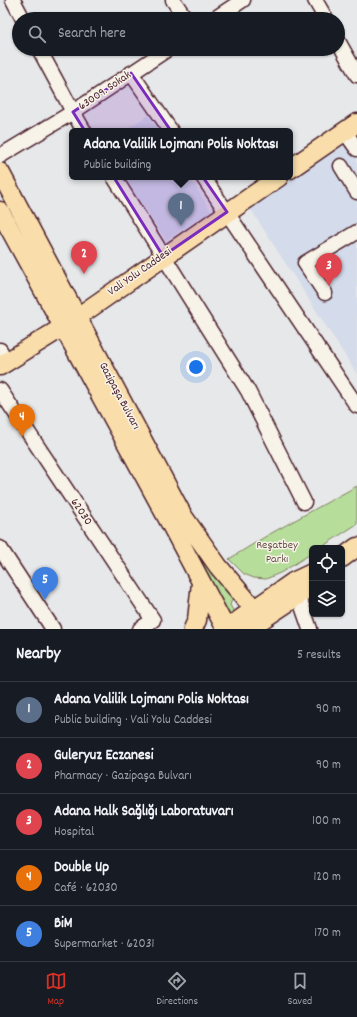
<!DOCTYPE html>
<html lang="en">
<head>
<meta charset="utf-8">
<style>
	:root { --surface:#171b24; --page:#20242c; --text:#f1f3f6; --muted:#9ea1a6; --line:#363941; --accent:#d93025 }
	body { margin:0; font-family:Dekko,sans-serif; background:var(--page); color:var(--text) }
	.controls { position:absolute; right:12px; bottom:12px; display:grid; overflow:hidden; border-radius:6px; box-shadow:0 1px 3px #0004 }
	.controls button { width:36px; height:36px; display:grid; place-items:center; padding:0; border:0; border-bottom:1px solid var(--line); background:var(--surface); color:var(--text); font:20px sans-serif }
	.you { position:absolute; left:196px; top:367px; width:14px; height:14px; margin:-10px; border:3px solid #fff; border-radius:50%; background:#1a73e8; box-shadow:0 0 0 6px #1a73e833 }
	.badge { display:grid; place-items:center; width:26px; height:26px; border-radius:50%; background:var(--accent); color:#fff; font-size:13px; font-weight:700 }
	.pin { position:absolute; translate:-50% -33px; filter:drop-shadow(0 1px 2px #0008) }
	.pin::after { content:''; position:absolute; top:21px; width:14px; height:12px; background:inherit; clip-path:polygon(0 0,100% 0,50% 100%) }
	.popup { position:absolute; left:69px; top:128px; width:224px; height:52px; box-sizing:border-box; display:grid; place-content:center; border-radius:6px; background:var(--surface); filter:drop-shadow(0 1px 3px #0005); font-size:13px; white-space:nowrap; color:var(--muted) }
	.popup b { font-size:15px; color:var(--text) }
	.popup::after { content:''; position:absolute; left:50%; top:100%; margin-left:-8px; border:8px solid transparent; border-top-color:var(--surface) }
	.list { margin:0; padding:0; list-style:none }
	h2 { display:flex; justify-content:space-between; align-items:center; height:52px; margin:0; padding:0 16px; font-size:17px }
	h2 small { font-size:13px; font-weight:400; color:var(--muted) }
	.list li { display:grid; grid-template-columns:26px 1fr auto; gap:12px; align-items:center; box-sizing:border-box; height:56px; padding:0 16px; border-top:1px solid var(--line) }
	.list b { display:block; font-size:15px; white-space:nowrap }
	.list p { margin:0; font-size:13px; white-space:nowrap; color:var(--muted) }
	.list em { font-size:13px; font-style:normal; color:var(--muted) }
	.icon { flex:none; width:22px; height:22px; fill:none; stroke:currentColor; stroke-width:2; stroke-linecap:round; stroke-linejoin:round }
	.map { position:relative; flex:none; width:357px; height:629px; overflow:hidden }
	.search { position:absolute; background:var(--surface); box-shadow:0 1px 3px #0004; left:12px; right:12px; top:12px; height:44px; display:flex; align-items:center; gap:10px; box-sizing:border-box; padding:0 14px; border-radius:22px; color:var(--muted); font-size:15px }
	.sheet { height:332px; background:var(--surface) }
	nav { display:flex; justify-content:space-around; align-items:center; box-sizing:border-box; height:56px; border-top:1px solid var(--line); background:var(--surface); font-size:11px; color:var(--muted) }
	nav a { display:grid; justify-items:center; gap:2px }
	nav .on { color:var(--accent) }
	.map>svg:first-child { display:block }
</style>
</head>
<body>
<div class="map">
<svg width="357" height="629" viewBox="0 0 357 629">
	<defs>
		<pattern id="grass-tufts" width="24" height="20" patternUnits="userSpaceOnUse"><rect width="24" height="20" fill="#b6de9a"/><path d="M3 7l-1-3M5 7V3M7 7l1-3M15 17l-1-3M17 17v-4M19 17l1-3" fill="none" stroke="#9ebe85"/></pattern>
	</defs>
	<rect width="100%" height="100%" fill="#e7e8e9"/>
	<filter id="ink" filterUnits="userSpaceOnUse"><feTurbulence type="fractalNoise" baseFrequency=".025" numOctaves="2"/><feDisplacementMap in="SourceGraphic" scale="8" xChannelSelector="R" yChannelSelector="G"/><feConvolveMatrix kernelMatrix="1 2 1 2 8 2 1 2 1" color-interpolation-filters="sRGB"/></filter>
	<g filter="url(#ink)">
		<!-- built -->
		<path fill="#d4dbea" d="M148 115 159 131H124Z
			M345 140 357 160V374L244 199Z
			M124 177H189L211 211 166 240Z"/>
		<!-- grass -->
		<path fill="url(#grass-tufts)" stroke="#807e62" d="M79 336 233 597 230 605 235 614 229 618Z"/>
		<!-- park -->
		<path fill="#b6de9a" stroke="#807e62" d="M357 486V524L320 548H312V553L282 572 266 579 254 578 244 574 229 559 268 535Z"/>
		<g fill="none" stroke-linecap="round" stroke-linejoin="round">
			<!-- minor casing -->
			<g stroke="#4a1f2b" stroke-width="17">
				<path id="minor" d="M13 0 23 19
					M173 0 186 19
					M315 0 326 19
					M214 19 243 0
					M338 41 357 75
					M39 49 73 112 84 131
					M131 73 171 131
					M345 132 357 149
					M0 156 73 112 168 49
					M341 166 357 192
					M114 177 248 391 304 502
					M203 177 357 406
					M325 293 305 263 357 232
					M0 350 6 361
					M0 390 153 620 140 629
					M0 548 53 629
					M295 586 310 629"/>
			</g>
			<!-- major casing -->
			<g stroke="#4a1f2b" stroke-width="21">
				<path id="major" d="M290 169 357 123
					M0 172 183 516 218 566 254 609
					M0 211 170 523 226 629
					M0 366 63 327 279 177
					M342 558 357 547
					M193 629 197 620 201 583
					M226 629 293 582 312 573
					M248 629 299 595 312 584"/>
			</g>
			<!-- minor -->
			<use href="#minor" stroke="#f7f3e8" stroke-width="14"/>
			<!-- major -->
			<use href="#major" stroke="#f9deab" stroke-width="18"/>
		</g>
	</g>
	<!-- marked area -->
	<path fill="#7b2cbf" fill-opacity="0.2" stroke="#7b2cbf" stroke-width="3" stroke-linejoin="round" d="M131 73 227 212 163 256 73 112Z"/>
	<g text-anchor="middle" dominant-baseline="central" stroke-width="3" stroke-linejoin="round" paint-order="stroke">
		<!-- street labels -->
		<g font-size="12" fill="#4a1f2b" stroke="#f7f3e8">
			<text transform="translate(105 91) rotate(-34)">63009. Sokak</text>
			<text transform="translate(140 272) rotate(-35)">Vali Yolu Caddesi</text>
			<text transform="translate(119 396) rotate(62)">Gazipaşa Bulvarı</text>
			<text transform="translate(81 512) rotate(56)">62030</text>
		</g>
		<!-- park labels -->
		<g font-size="12" fill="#654f47" stroke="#f7f3e8">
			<text x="277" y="545">Reşatbey<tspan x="277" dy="14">Parkı</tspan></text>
		</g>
	</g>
</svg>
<div class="controls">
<button><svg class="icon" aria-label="locate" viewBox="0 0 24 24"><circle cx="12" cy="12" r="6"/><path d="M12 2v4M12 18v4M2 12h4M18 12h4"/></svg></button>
<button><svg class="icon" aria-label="layers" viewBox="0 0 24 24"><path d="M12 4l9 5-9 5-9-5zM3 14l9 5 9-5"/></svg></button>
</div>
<div class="you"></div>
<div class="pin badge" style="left:181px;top:226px;background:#5c6f8a">1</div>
<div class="popup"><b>Adana Valilik Lojmanı Polis Noktası</b>Public building</div>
<div class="pin badge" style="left:84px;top:274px;background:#e0444e">2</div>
<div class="pin badge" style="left:329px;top:286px;background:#e0444e">3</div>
<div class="pin badge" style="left:22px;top:437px;background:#e8710a">4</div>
<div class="pin badge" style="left:45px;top:600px;background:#3f7fe0">5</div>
<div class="search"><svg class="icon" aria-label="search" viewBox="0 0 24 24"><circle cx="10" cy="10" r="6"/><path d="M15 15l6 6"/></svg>Search here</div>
</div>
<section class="sheet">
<h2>Nearby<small>5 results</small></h2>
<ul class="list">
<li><span class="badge" style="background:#5c6f8a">1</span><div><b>Adana Valilik Lojmanı Polis Noktası</b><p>Public building · Vali Yolu Caddesi</p></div><em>90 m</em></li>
<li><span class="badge" style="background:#e0444e">2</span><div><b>Guleryuz Eczanesi</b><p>Pharmacy · Gazipaşa Bulvarı</p></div><em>90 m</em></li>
<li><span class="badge" style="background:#e0444e">3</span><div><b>Adana Halk Sağlığı Laboratuvarı</b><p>Hospital</p></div><em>100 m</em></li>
<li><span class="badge" style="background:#e8710a">4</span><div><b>Double Up</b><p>Café · 62030</p></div><em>120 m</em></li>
<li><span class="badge" style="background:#3f7fe0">5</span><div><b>BiM</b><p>Supermarket · 62031</p></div><em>170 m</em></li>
</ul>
</section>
<nav>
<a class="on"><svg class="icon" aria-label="map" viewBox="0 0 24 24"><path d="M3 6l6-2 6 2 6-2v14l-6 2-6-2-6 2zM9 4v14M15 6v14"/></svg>Map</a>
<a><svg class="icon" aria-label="directions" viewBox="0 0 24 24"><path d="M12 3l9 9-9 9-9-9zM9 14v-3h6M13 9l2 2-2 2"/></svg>Directions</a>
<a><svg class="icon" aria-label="saved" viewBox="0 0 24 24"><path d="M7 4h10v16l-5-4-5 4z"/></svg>Saved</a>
</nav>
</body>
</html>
